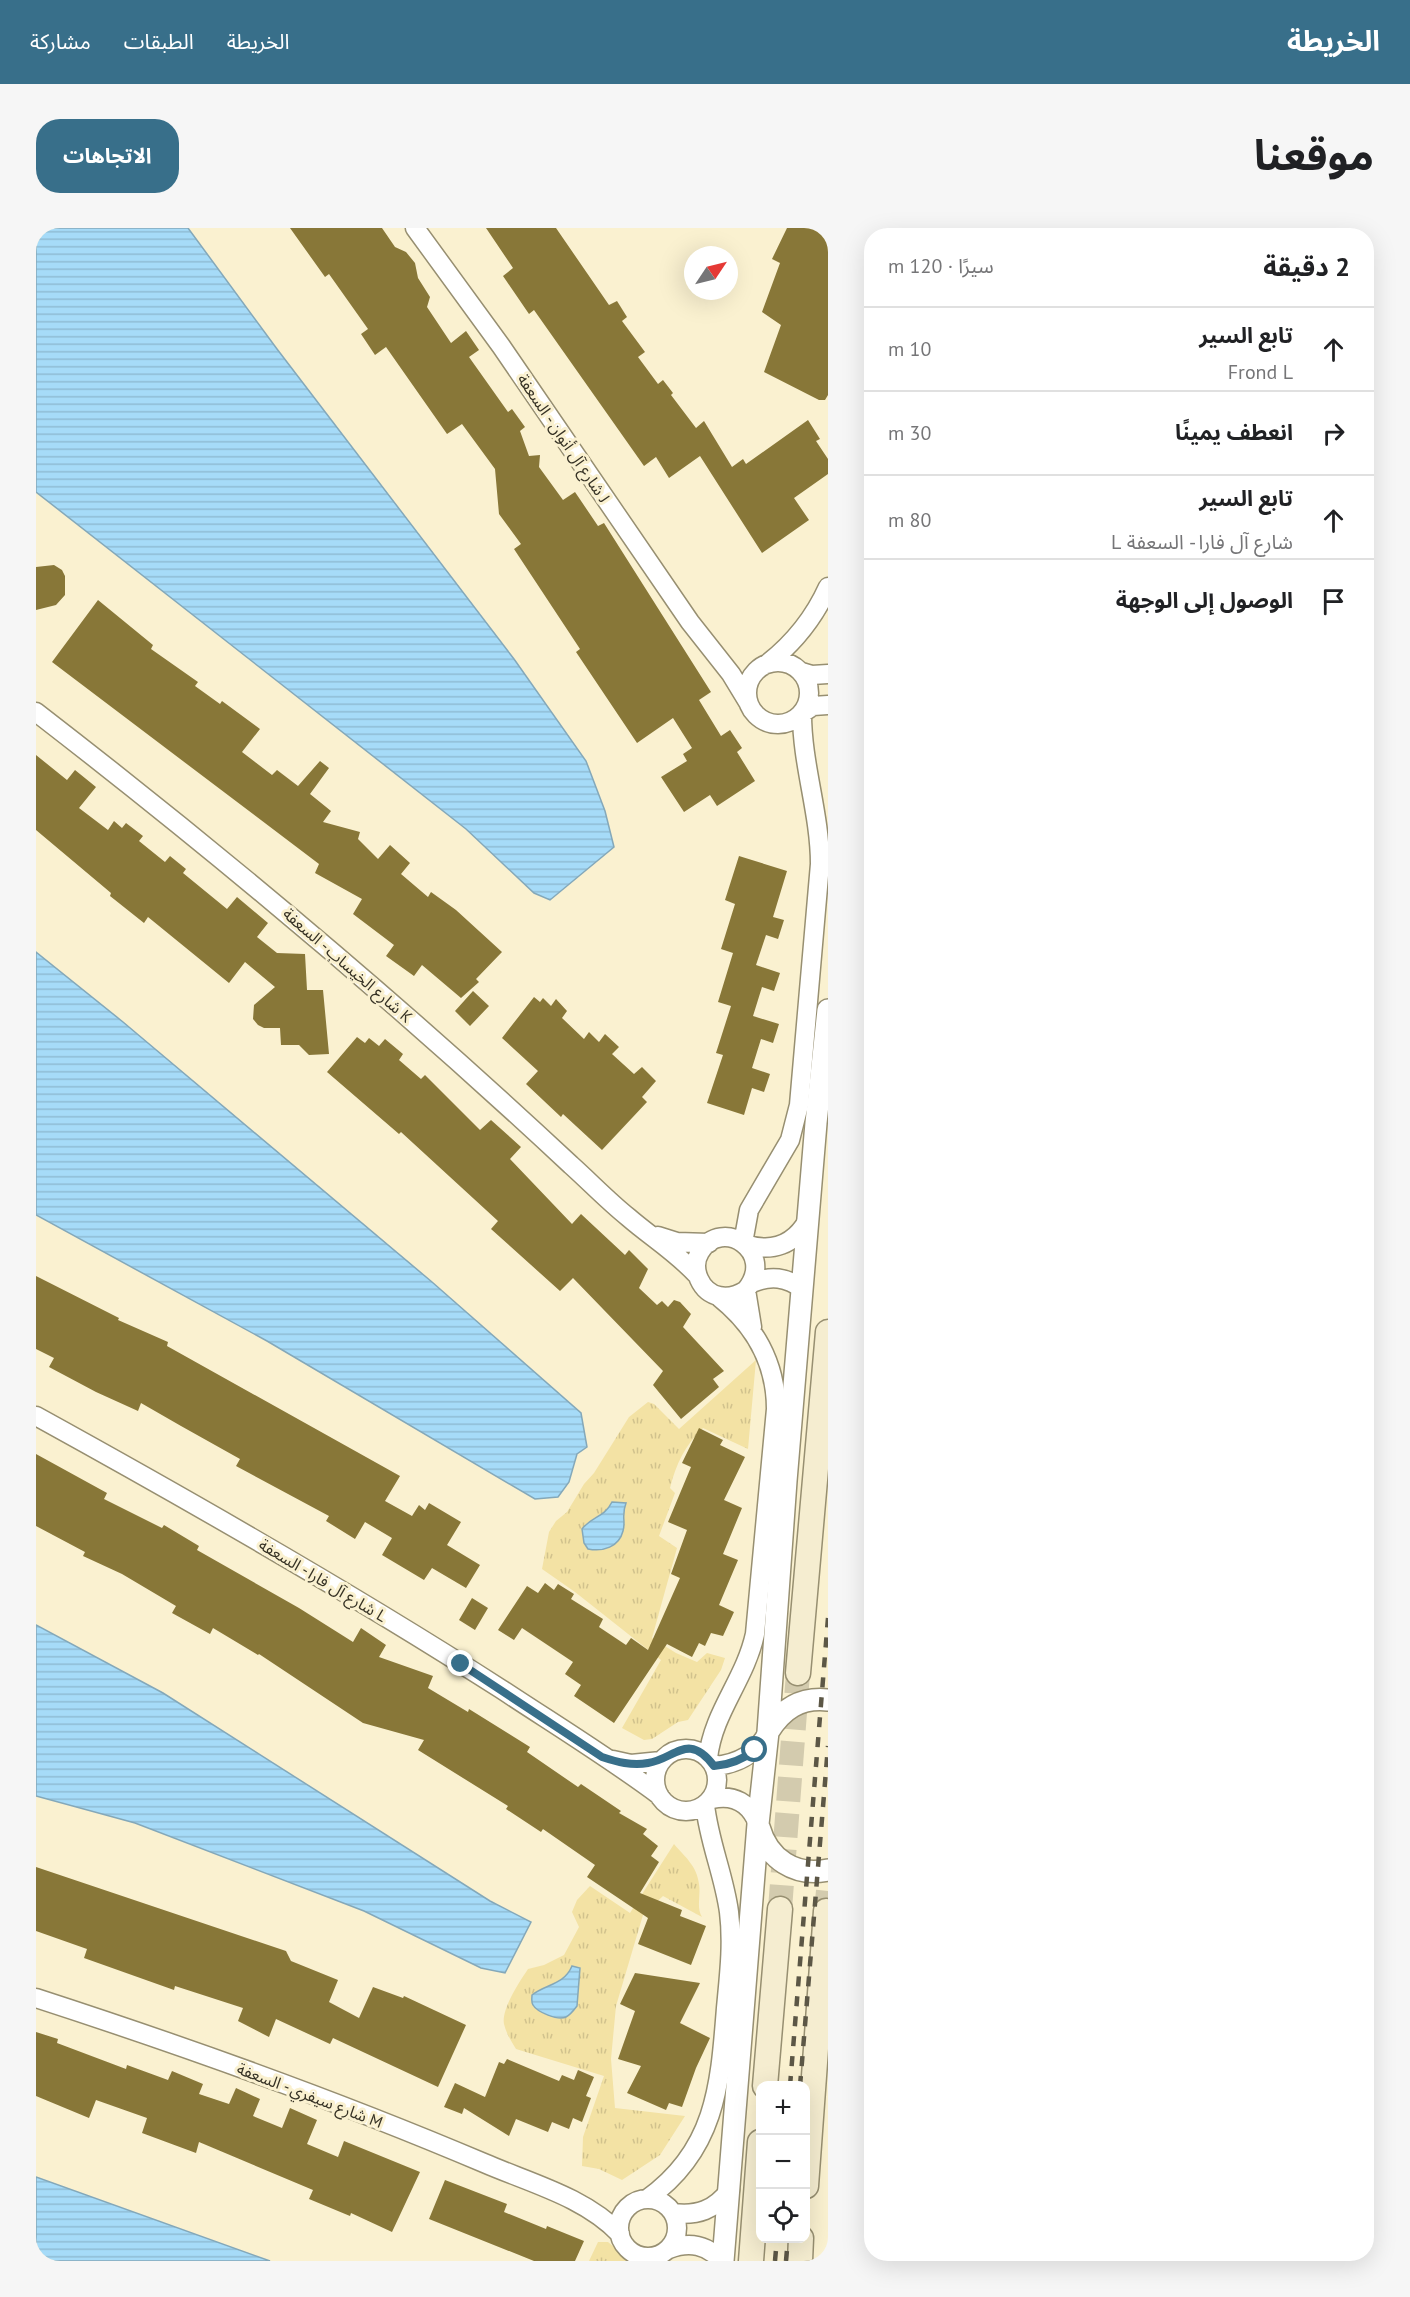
<!DOCTYPE html>
<html lang="ar">
<head>
<meta charset="utf-8">
<style>
	:root { --surface:#fff; --page:#f6f6f6; --text:#202124; --muted:#757577; --line:#e0e0e0; --accent:#386f8a }
	body { margin:0; font-family:"PT Sans","Noto Sans Arabic",sans-serif; background:var(--page); color:var(--text); direction:rtl }
	.controls { position:absolute; right:18px; bottom:18px; display:grid; overflow:hidden; border-radius:12px; box-shadow:0 6px 24px #0002 }
	.controls button { width:54px; height:54px; display:grid; place-items:center; padding:0; border:0; border-bottom:2px solid var(--line); background:var(--surface); color:var(--text); font:30px sans-serif }
	.compass { position:absolute; left:648px; top:18px; width:54px; height:54px; border-radius:50%; background:var(--surface); box-shadow:0 6px 24px #0002; rotate:55deg }
	.stop { position:absolute; width:18px; height:18px; margin:-14px; border:4px solid #386f8a; border-radius:50%; background:#fff }
	.stop.end { background:#386f8a; border-color:#fff; box-shadow:0 2px 6px #0008 }
	.list { margin:0; padding:0; list-style:none }
	h2 { display:flex; justify-content:space-between; align-items:center; height:78px; margin:0; padding:0 24px; font-size:26px }
	h2 small { font-size:20px; font-weight:400; color:var(--muted) }
	.list li { display:grid; grid-template-columns:39px 1fr auto; gap:18px; align-items:center; box-sizing:border-box; height:84px; padding:0 24px; border-top:2px solid var(--line) }
	.list b { display:block; font-size:22px; white-space:nowrap }
	.list p { margin:0; font-size:20px; white-space:nowrap; color:var(--muted) }
	.list em { font-size:20px; font-style:normal; color:var(--muted) }
	.icon { flex:none; width:33px; height:33px; fill:none; stroke:currentColor; stroke-width:2; stroke-linecap:round; stroke-linejoin:round }
	.map { position:relative; flex:none; width:792px; height:2033px; overflow:hidden; direction:ltr; border-radius:24px }
	header { display:flex; align-items:center; gap:36px; box-sizing:border-box; height:84px; padding:0 30px; background:var(--accent); color:#fff }
	header strong { font-size:28px }
	nav { display:flex; gap:33px; margin-inline-start:auto; font-size:21px }
	.intro { display:flex; align-items:center; justify-content:space-between; box-sizing:border-box; height:144px; padding:0 36px }
	h1 { margin:0; font-size:42px }
	.button { padding:15px 27px; border-radius:24px; background:var(--accent); color:#fff; font-size:21px; font-weight:700 }
	main { display:flex; gap:36px; padding:0 36px }
	aside { flex:1; background:var(--surface); border-radius:24px; box-shadow:0 6px 24px #0002 }
	.map>svg:first-child { display:block }
</style>
</head>
<body>
<header>
<strong>الخريطة</strong>
<nav><a>الخريطة</a><a>الطبقات</a><a>مشاركة</a></nav>
</header>
<div class="intro"><h1>موقعنا</h1><a class="button">الاتجاهات</a></div>
<main>
<aside>
<h2>2 دقيقة<small>سيرًا · 120 m</small></h2>
<ul class="list">
<li><svg class="icon" aria-label="ahead" viewBox="0 0 24 24"><path d="M12 20V5M6 11l6-6 6 6"/></svg><div><b>تابع السير</b><p>Frond L</p></div><em>10 m</em></li>
<li><svg class="icon" aria-label="right" viewBox="0 0 24 24"><path d="M7 20v-9h11M14 6l5 5-5 5"/></svg><div><b>انعطف يمينًا</b></div><em>30 m</em></li>
<li><svg class="icon" aria-label="ahead" viewBox="0 0 24 24"><path d="M12 20V5M6 11l6-6 6 6"/></svg><div><b>تابع السير</b><p>شارع آل فارا - السعفة L</p></div><em>80 m</em></li>
<li><svg class="icon" aria-label="arrive" viewBox="0 0 24 24"><path d="M6 21V4h12l-3 4 3 4H6"/></svg><div><b>الوصول إلى الوجهة</b></div></li>
</ul>
</aside>
<div class="map">
<svg width="792" height="2033" viewBox="0 0 792 2033">
	<defs>
		<pattern id="grass-tufts" width="24" height="20" patternUnits="userSpaceOnUse" patternTransform="scale(1.5)"><rect width="24" height="20" fill="#f3e2a4"/><path d="M3 7l-1-3M5 7V3M7 7l1-3M15 17l-1-3M17 17v-4M19 17l1-3" fill="none" stroke="#d1c28d"/></pattern>
		<pattern id="water-rules" width="6" height="5" patternUnits="userSpaceOnUse" patternTransform="scale(1.5)"><rect width="6" height="5" fill="#a6dbf8"/><path d="M0 2.5h6" fill="none" stroke="#90bcd4"/></pattern>
	</defs>
	<rect width="100%" height="100%" fill="#faf1d0"/>
	<!-- grass -->
	<path fill="url(#grass-tufts)" d="M720 1132 712 1221 667 1200C649 1217 640 1236 634 1260L639 1265 623 1308 641 1320 616 1410 640 1425 661 1434 671 1425 689 1430 685 1442 652 1492 642 1494 616 1511 608 1512 586 1500 625 1432 539 1364 506 1341 513 1304 520 1293 531 1284 548 1256 558 1245 593 1189 612 1174 618 1176 643 1201Z
		M638 1616C649 1629 661 1638 663 1656 665 1668 660 1679 666 1689L627 1668 607 1687 580 1778 575 1831 579 1880 649 1888 624 1927 586 1952 563 1941 546 1938 547 1909 568 1848 480 1821C475 1813 470 1805 468 1796 465 1781 484 1753 492 1741L508 1737 528 1727 543 1699 536 1684 541 1672 554 1658 594 1685Z
		M562 2014H572L595 2033H553Z"/>
	<!-- water -->
	<path fill="url(#water-rules)" stroke="#84a8b9" stroke-width="1.5" d="M0 0H152L241 121 478 431 550 533 569 583 578 619 514 672 498 665 430 601 0 264Z
		M0 724 87 794 396 1054 545 1185 551 1219 541 1226 533 1254 522 1269 499 1271 231 1113 0 987Z
		M576 1274 590 1275C585 1288 590 1293 587 1303 583 1319 567 1324 552 1321L548 1315 546 1301C556 1288 568 1290 576 1274Z
		M0 1397 127 1465 454 1673 495 1694 469 1745 445 1740 328 1683 99 1595 0 1568Z
		M536 1738 544 1740 541 1778C538 1782 534 1787 530 1789 522 1793 501 1784 497 1777 495 1774 496 1770 496 1767 510 1756 528 1757 536 1738Z
		M0 1949 234 2033H0Z"/>
	<!-- building -->
	<path fill="#887738" d="M254 0H346L359 19 370 24 379 35 382 50 394 69 391 79 415 115 430 103 443 122 433 129 472 184 476 181 489 199 484 203 493 228 504 227 503 239 527 272 539 264 562 298 568 295 675 464 663 472 685 508 694 502 706 520 701 524 719 553 681 578 674 567 648 584 625 549 651 533 647 526 656 520 637 490 601 515 540 424 544 421 478 321 485 316 463 286 459 241 426 196 411 206 350 119 339 127 325 106 332 101 293 46 289 49Z
		M450 0H520L573 77 581 73 591 89 586 93 609 124 602 129 622 156 627 152 637 165 635 167 660 200 668 193 696 239 707 231 710 236 772 192 784 211 780 213 792 231V246L758 270 773 292 726 325 664 228 633 250 620 229 608 238 498 82 493 86 467 48 477 40Z
		M751 0H783L792 4V167L789 172H783L728 144 745 97 726 84 744 35 736 31Z
		M18 337 26 342 29 348V367L20 377 0 382V339Z
		M62 372 117 417 115 421 162 454 159 458 184 476 186 473 224 501 206 524 236 547 241 542 262 558 284 533 293 540 274 566 295 583 287 594 324 604 322 611 342 631 354 617 374 635 365 646 392 669 395 664 420 682 466 724 440 751 443 754 425 770 386 737 378 748 350 728 358 717 317 686 326 671 279 645 283 636 16 434Z
		M0 527 31 552 39 542 60 559 43 580 72 602 78 593 86 600 90 595 107 608 103 613 129 634 134 628 150 641 147 645 191 681 201 669 232 695 221 709 241 725 269 726 271 762H287L293 826 273 827 263 817H245L244 800H228L222 797 217 791 218 777 239 759 209 734 193 755 112 689 108 695 74 668 75 665 0 602Z
		M703 628 751 643 737 689 748 692 742 711 730 707 720 737 744 745 738 763 726 759 717 788 743 796 737 815 725 811 716 840 734 846 728 864 716 860 708 887 671 875 687 827 680 825 695 778 682 774 697 725 685 721 699 676 689 672Z
		M437 763 453 778 434 798 419 783Z
		M498 769 504 774 507 770 515 778 520 771 531 783 526 790 548 811 553 804 563 814 569 806 583 819 576 826 598 846 606 839 620 853 606 869 611 874 566 922 527 886 525 889 490 856 502 843 466 810Z
		M321 809 329 815 333 810 343 818 349 811 367 826 363 832 385 851 389 847 444 902 455 892 485 919 474 931 536 996 545 986 589 1027 593 1022 612 1041 603 1060 621 1077 626 1073 632 1079 638 1072 644 1074 655 1086 647 1099 688 1143 677 1151 683 1159 645 1191 617 1157 627 1143 537 1050 524 1063 455 1001 462 993 365 904 363 906 291 844Z
		M0 1048 83 1090 82 1092 132 1114 131 1118 364 1248 349 1273 376 1288 383 1277 389 1282 393 1275 425 1294 411 1317 444 1337 430 1360 396 1340 388 1352 346 1327 356 1310 329 1294 319 1311 290 1293 293 1288 200 1238 204 1231 145 1198 105 1175 102 1183 60 1164 13 1139 18 1130 0 1121Z
		M663 1200 687 1212 684 1217 709 1229 688 1272 706 1280 687 1326 702 1332 683 1377 698 1384 687 1408 675 1405 669 1418 663 1415 656 1429 631 1416 578 1495 538 1468 545 1457 529 1446 537 1434 486 1400 478 1412 462 1402 491 1358 502 1365 509 1355 518 1362 522 1356 538 1366 535 1371 567 1391 563 1399 590 1417 595 1410 612 1422 644 1350 635 1346 651 1302 632 1294 655 1239 646 1235Z
		M0 1226 71 1265 68 1271 126 1300 128 1297 163 1318 161 1322 263 1380 317 1414 325 1400 350 1417 343 1429 397 1448 392 1460 432 1484 433 1481 494 1519 491 1524 542 1559 545 1556 585 1583 583 1585 611 1601 607 1606 622 1618 615 1628 623 1634 604 1665 646 1682 644 1688 670 1698 655 1737 602 1716 612 1690 551 1649 559 1637 507 1601 505 1604 470 1581 472 1578 382 1522 388 1512 327 1495 223 1426 222 1427 177 1400 174 1406 136 1385 140 1378 86 1346 47 1328 49 1324 0 1298Z
		M436 1370 452 1380 439 1402 423 1392Z
		M0 1639 250 1723 255 1733 302 1752 293 1774 323 1790 337 1759 367 1770 368 1768 430 1797 402 1859 297 1810 294 1816 240 1791 233 1809 202 1793 207 1780 139 1758 138 1762 48 1730 51 1721 0 1703Z
		M599 1745 664 1755 644 1795 674 1810 660 1840 646 1879 633 1875 630 1882 591 1865 605 1838 582 1831 599 1783 584 1776Z
		M0 1804 22 1811 21 1815 90 1841 91 1837 132 1852 136 1843 167 1856 163 1866 193 1876 200 1860 224 1871 217 1888 246 1900 254 1880 281 1892 271 1916 302 1929 308 1913 384 1944 356 2004 315 1985 314 1988 273 1971 277 1962 163 1914 160 1925 106 1905 111 1890 60 1872 53 1890 0 1868Z
		M471 1831 523 1853 526 1847 538 1852 542 1842 558 1849 550 1868 555 1870 546 1894 537 1890 533 1901 516 1894 512 1904 480 1891 473 1908 428 1880 426 1886 408 1879 419 1855 449 1869 463 1834 468 1836Z
		M409 1952 471 1976 468 1984 510 2001 511 1998 548 2013 539 2033H498L393 1991Z"/>
	<g fill="none" stroke-linecap="round" stroke-linejoin="round">
		<!-- secondary-tunnel -->
		<path stroke="#d3cbae" stroke-width="24" stroke-dasharray="24 12" stroke-linecap="butt" d="M744 1681 762 1445
			M790 1683 792 1663"/>
		<!-- minor casing -->
		<g stroke="#978f71" stroke-width="21">
			<path id="minor" d="M379 0 465 118 654 394 695 446 712 474
				M711 465a31 31 0 1 1 62 0a31 31 0 1 1-62 0Z
				M731 436C758 415 778 390 792 359
				M766 444 776 447 792 446
				M0 484C185 627 364 777 535 937 554 954 572 973 592 989 615 1009 640 1024 661 1047
				M768 484 777 478 792 477
				M622 1008 641 1014 673 1015
				M707 1015 713 982 754 912 763 877 784 636C784 585 766 537 766 486
				M709 1016C736 1025 758 1017 772 992
				M716 1055C735 1047 750 1049 767 1061
				M710 1062C693 1073 672 1071 663 1051 659 1042 659 1032 664 1024 686 988 741 1024 710 1062L716 1099
				M0 1188C158 1275 314 1364 465 1461 518 1496 572 1529 623 1567
				M619 1552a31 31 0 1 1 62 0a31 31 0 1 1-62 0Z
				M672 1530C677 1484 709 1452 719 1406L740 1181C740 1135 718 1097 683 1069
				M577 1532 595 1536 625 1533
				M678 1538C703 1536 720 1526 732 1504
				M676 1571C698 1566 714 1575 722 1596
				M0 1770C151 1819 302 1873 448 1935 494 1955 549 1969 584 2006
				M583 2000a29 29 0 1 1 58 0a29 29 0 1 1-58 0Z
				M611 1971C680 1922 684 1857 690 1780 693 1748 697 1716 693 1684 688 1647 673 1614 669 1577
				M637 1985C662 1988 678 1982 694 1962
				M633 2021C654 2013 671 2017 686 2033"/>
		</g>
		<!-- tertiary casing -->
		<g stroke="#978f71" stroke-width="24">
			<path id="tertiary" d="M732 1504C746 1481 764 1469 792 1472
				M723 1599C732 1631 759 1649 792 1642
				M687 2033 722 1596 732 1504 750 1253 780 895 792 782"/>
		</g>
		<!-- secondary casing -->
		<g stroke="#978f71" stroke-width="27">
			<path id="secondary" d="M762 1445 792 1104
				M729 1858 744 1681
				M770 1958 790 1683
				M715 2033 724 1914
				M764 2033 765 2010"/>
		</g>
		<!-- minor -->
		<use href="#minor" stroke="#fff" stroke-width="18"/>
		<!-- tertiary -->
		<use href="#tertiary" stroke="#fff" stroke-width="21"/>
		<!-- secondary -->
		<use href="#secondary" stroke="#f5edd0" stroke-width="24"/>
		<!-- rail -->
		<path stroke="#5c5746" stroke-width="4.5" stroke-dasharray="10 10" stroke-linecap="butt" d="M754 1858 792 1390
			M764 1858 792 1518
			M739 2033 741 2010
			M750 2033 752 2010"/>
	</g>
	<g fill="none" stroke-linecap="round" stroke-linejoin="round">
		<!-- route -->
		<path stroke="#386f8a" stroke-width="8" d="M425 1436 566 1529C581 1534 596 1538 612 1535 639 1531 652 1503 678 1538 694 1537 706 1532 719 1522"/>
	</g>
	<g text-anchor="middle" dominant-baseline="central" stroke-width="6" stroke-linejoin="round" paint-order="stroke">
		<!-- street labels -->
		<g font-size="16" fill="#363225" stroke="#faf1d0">
			<text transform="translate(528 210) rotate(56)">شارع آل أنوان - السعفة J</text>
			<text transform="translate(312 737) rotate(41)">شارع الخيساب - السعفة K</text>
			<text transform="translate(287 1352) rotate(31)">شارع آل فارا - السعفة L</text>
			<text transform="translate(274 1867) rotate(21)">شارع سيفري - السعفة M</text>
		</g>
	</g>
</svg>
<div class="controls">
<button>+</button>
<button>−</button>
<button><svg class="icon" aria-label="locate" viewBox="0 0 24 24"><circle cx="12" cy="12" r="6"/><path d="M12 2v4M12 18v4M2 12h4M18 12h4"/></svg></button>
</div>
<svg class="compass" viewBox="-18 -18 36 36"><path d="M0-13l5 13h-10z" fill="#e53935"/><path d="M0 13l5-13h-10z" fill="#757577"/></svg>
<div class="stop" style="left:719px;top:1522px"></div>
<div class="stop end" style="left:425px;top:1436px"></div>
</div>
</main>
</body>
</html>
